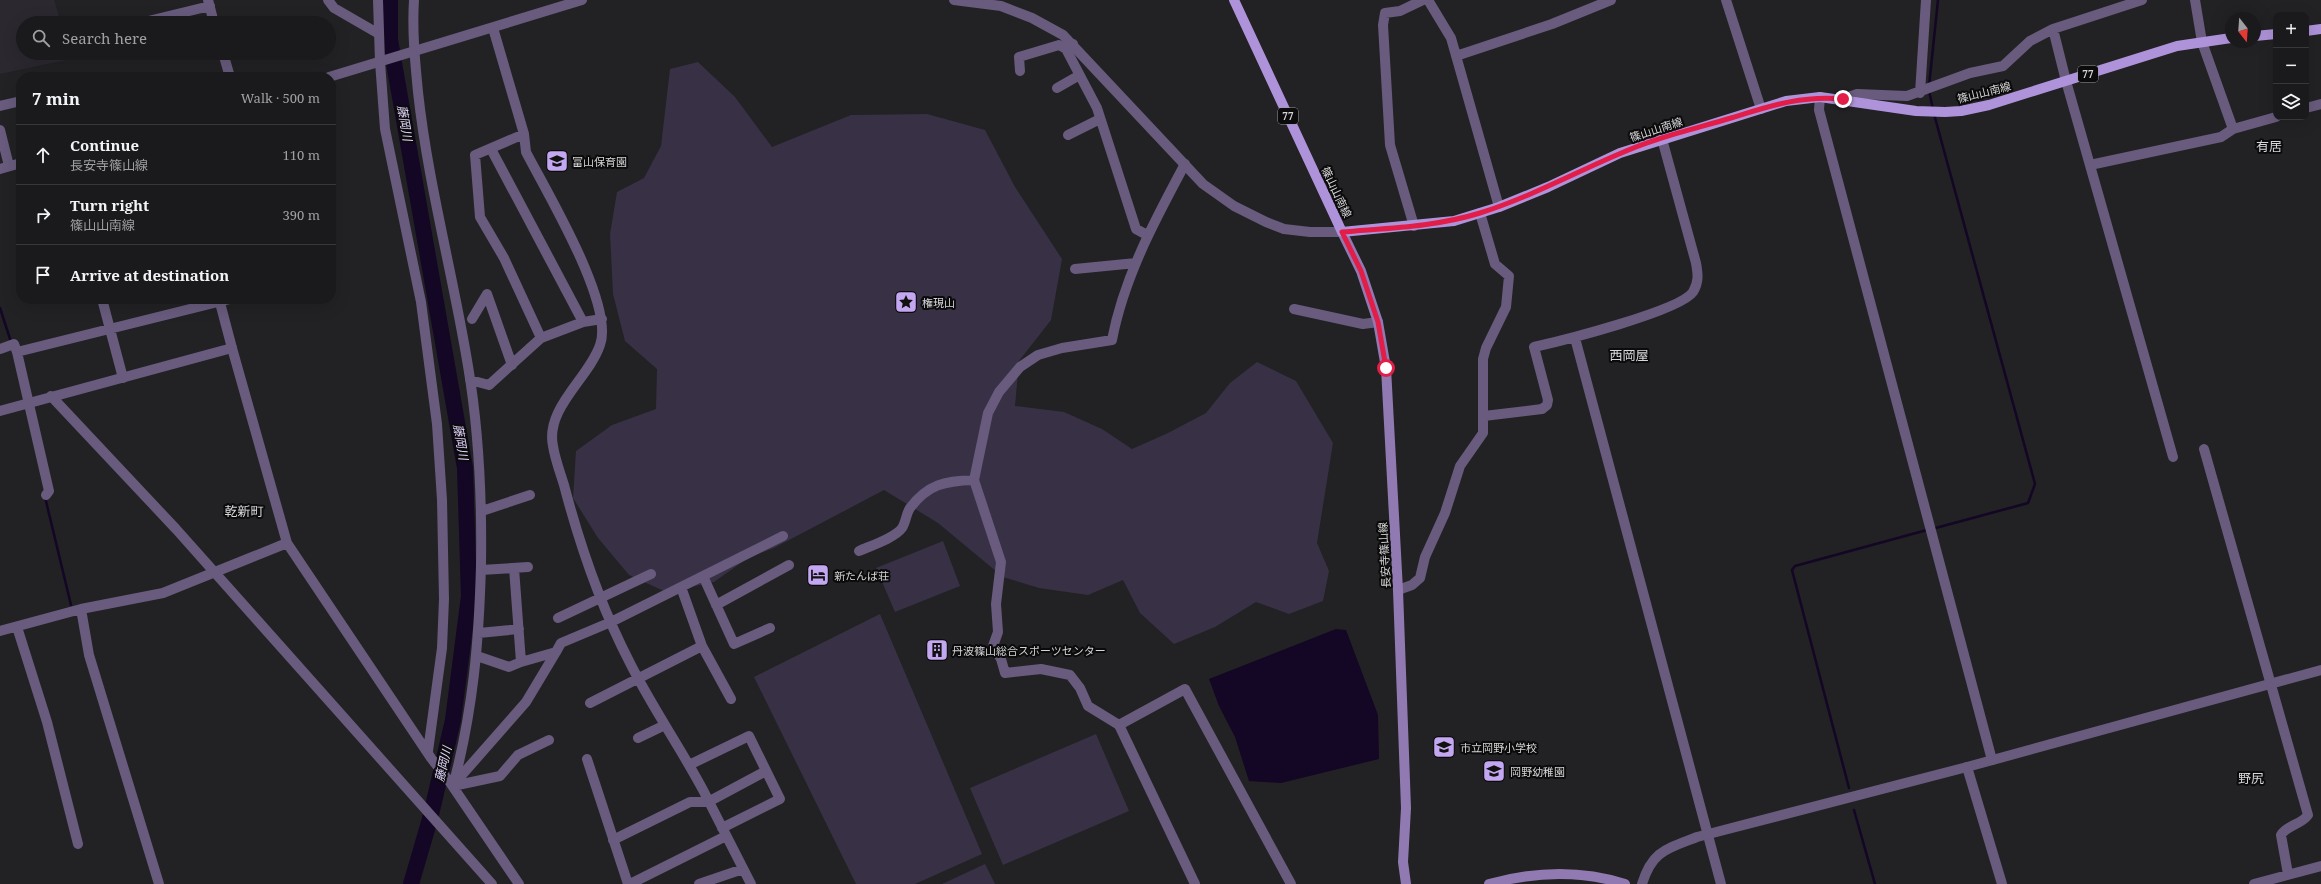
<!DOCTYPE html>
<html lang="en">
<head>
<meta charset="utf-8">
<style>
	:root { --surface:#1a191b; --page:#232224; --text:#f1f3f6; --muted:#9fa0a3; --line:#38383a }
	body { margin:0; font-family:"Noto Serif","Noto Sans JP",serif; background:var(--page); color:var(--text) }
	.controls { position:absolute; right:12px; top:12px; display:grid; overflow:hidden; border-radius:8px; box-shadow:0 4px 16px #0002 }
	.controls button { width:36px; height:36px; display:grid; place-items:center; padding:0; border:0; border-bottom:1px solid var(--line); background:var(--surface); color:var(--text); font:20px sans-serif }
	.compass { position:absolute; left:2225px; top:12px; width:36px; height:36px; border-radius:50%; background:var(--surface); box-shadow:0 4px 16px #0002; rotate:163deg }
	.stop { position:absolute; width:12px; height:12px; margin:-9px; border:3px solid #e11d48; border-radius:50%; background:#fff }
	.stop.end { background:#e11d48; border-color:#fff; box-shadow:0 1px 4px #0008 }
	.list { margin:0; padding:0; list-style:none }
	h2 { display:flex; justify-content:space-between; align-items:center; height:52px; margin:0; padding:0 16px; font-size:17px }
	h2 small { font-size:13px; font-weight:400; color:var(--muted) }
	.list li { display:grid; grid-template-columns:26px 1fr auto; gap:12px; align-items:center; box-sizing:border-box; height:60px; padding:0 16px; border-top:1px solid var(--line) }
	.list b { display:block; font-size:15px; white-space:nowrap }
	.list p { margin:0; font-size:13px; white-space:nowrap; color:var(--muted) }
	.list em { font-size:13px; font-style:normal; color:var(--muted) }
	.icon { flex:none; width:22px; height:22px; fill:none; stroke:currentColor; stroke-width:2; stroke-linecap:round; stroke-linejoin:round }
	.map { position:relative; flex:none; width:2321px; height:884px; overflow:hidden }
	.search { position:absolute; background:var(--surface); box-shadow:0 4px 16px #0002; left:16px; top:16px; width:320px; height:44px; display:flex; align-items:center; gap:10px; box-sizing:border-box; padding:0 14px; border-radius:22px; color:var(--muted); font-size:15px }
	.panel { position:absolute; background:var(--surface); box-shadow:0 4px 16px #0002; left:16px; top:72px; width:320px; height:232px; border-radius:16px }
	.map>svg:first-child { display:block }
</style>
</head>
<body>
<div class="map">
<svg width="2321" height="884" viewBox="0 0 2321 884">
	<rect width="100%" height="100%" fill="#222124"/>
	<!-- built -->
	<path fill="#2b2830" d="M0 0H54L61 23H23V53H69L71 59 0 74Z"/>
	<!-- green -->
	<path fill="#383045" d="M698 62 735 97 772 147 851 115 927 114 985 130 1015 187 1062 259 1051 320 1019 361 1015 406 1064 412 1102 429 1132 449 1168 433 1206 413 1230 383 1257 362 1296 381 1333 443 1317 543 1329 571 1323 601 1289 614 1256 602 1215 627 1174 644 1140 613 1123 580 1088 595 1039 588 1003 577 938 523 884 490 774 548 748 558 714 582 666 592 629 575 598 538 573 498 576 451 612 425 656 409 657 369 625 341 613 294 610 234 617 192 644 178 661 146 670 69Z
		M943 541 960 586 895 612 876 568Z
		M880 614 982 854 915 884H856L754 677Z
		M1096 734 1129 811 1003 865 970 788Z
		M985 864 995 884H942Z"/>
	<!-- water -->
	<path fill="#140625" d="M1336 629 1346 630 1378 715 1379 759 1281 783 1249 781 1235 737 1219 706 1209 679Z"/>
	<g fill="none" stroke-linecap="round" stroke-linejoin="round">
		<!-- stream -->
		<path stroke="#140625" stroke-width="2.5" d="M1929 86 1938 0
			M1929 91 1933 109
			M0 308 11 342
			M45 497 71 605
			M1932 529 2028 503 2035 484 1934 114
			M1849 788 1792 570 1795 566 1927 530
			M1854 810 1875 884"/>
		<!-- river -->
		<path stroke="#140625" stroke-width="16" d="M390 0V40L465 468 469 596 453 720 430 819 411 884"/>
		<!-- minor -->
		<path stroke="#685b7d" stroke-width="10" d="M208 0 214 23
			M328 0 334 8 379 34
			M378 0 380 62 385 129 421 302 437 424 442 500 444 599 442 648 428 751
			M414 0C412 31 415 61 418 92 428 184 453 274 468 366 479 431 482 499 481 565 479 642 473 711 453 786
			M1428 0 1451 38 1499 207
			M1726 0 1761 109
			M2195 0 2202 42 2233 129
			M140 23 210 6
			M493 28 524 134 526 152C546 191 615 305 600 345 589 378 545 408 553 446 555 459 560 472 564 485 580 546 601 607 630 663 652 707 680 747 703 790 719 821 735 853 751 884
			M2053 29 2066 81 2173 457
			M1073 44 1066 49 1097 108 1136 229 1147 235
			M223 53 230 77
			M1456 56 1552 24 1611 0
			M1020 71 1019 57 1059 45 1066 49
			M1057 88 1078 76
			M1920 93 1926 0
			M1820 97 1819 110 1992 760
			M1843 99 1857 94 1907 96 1970 73 2003 66 2030 41 2053 29 2142 0
			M0 106 21 101
			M2306 108 2321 104
			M0 130 9 166
			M1068 135 1100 119
			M491 149 583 322
			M1185 164C1155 220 1124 277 1112 340L1062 348 1038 355 1020 367 999 392 988 413 974 480 1001 562 996 604 998 632 993 646 1001 659 1005 673 1041 669 1070 675 1080 688 1088 706 1119 725 1185 689 1291 884
			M2090 165 2221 137 2233 129 2276 117
			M0 169 21 163
			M1414 226 1390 145 1383 25 1385 13 1400 11 1423 0
			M1075 269 1136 263
			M102 299 123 378
			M1294 309 1363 324 1378 322
			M472 319 487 294 512 365
			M541 338 583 322 602 319
			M1575 338 1721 884
			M232 348 287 543 431 758 449 781 519 884
			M0 349 14 344 17 352 230 299
			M17 352 49 491 46 495
			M470 380 489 385 541 338 504 258 480 217 475 155 524 134
			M1484 416 1542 409 1547 405 1548 400 1534 347C1561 341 1680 311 1693 292 1699 282 1698 274 1696 263L1662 139
			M2204 449 2308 815C2301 825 2287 825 2281 835L2288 874
			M482 511 530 495
			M859 551C870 546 895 538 902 528 906 522 906 514 910 508 928 484 945 481 974 480
			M481 570 528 567
			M703 576 734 644 770 628
			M1398 590 1412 585 1420 578 1425 557 1445 513 1460 466 1483 433V359L1486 348 1506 307 1509 276 1495 264 1480 213
			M716 605 789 565
			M81 609 89 655 159 884
			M558 618 651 574
			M17 627 47 722 78 844
			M0 631 81 609 163 593 287 543
			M479 633 519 629
			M702 646 731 699
			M477 656 509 667 521 662 514 568
			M521 662 556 652 561 643 611 622 783 536
			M590 703 702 646 681 587
			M638 738 665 725
			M587 759 628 884
			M689 765 749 736 780 799 722 828
			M1967 767 2002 884
			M454 784 526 702 556 652
			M453 786 500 776 518 755 549 740
			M613 840 690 802H708L766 771
			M630 884 726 836
			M699 884 743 869
			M2254 884 2321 866"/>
		<!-- tertiary -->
		<path stroke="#685b7d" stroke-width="10" d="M954 0 1001 6 1032 18 1063 35 1203 184 1234 206 1266 222 1284 229 1310 232H1342
			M329 77 582 0
			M51 396 176 529 492 884
			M0 411 232 348 219 299
			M1119 725 1195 884
			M1642 884C1652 851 1666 849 1697 837L1967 767 2321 670"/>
		<!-- secondary -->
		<path stroke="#907ab1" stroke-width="10" d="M1342 232 1361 271 1378 322 1386 368 1398 590 1406 808 1403 862 1406 884
			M1489 884C1533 872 1581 870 1625 884"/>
		<!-- primary -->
		<path stroke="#af93da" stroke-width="10" d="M1234 0 1342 232 1454 221 1499 207 1548 187 1620 153 1786 101 1820 97 1916 111 1945 112 1961 111 1989 105 2177 46 2231 38
			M2306 31 2321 29
			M2255 36 2276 34"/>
	</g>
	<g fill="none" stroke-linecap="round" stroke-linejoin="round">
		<!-- route -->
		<path stroke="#e11d48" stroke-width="5" d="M1386 368 1378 322 1361 271 1342 232C1388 228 1435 227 1480 213 1528 198 1572 174 1619 154 1654 138 1694 129 1731 118 1770 106 1802 95 1843 99"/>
	</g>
	<!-- icons -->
	<defs>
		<g id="school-square" transform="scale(1.15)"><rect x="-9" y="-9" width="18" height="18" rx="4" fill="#c4a7f1" stroke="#0b0b0c"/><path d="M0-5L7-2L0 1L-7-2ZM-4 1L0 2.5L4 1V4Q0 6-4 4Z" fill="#111"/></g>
		<g id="sight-square" transform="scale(1.15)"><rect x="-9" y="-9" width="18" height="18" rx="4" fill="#c4a7f1" stroke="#0b0b0c"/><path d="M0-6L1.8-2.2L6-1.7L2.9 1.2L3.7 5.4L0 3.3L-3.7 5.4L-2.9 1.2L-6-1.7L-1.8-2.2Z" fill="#111"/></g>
		<g id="hotel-square" transform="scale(1.15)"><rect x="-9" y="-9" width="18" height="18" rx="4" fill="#c4a7f1" stroke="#0b0b0c"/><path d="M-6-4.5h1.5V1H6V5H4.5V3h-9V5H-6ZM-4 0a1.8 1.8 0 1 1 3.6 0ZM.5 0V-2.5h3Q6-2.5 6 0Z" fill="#111"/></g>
		<g id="building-square" transform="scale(1.15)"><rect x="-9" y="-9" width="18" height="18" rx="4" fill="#c4a7f1" stroke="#0b0b0c"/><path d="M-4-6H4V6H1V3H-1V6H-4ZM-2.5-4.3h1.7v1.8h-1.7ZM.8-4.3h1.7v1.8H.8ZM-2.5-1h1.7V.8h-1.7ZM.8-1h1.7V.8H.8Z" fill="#111"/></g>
	</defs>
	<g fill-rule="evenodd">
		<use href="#school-square" x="557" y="161"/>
		<use href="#sight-square" x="906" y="302"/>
		<use href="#hotel-square" x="818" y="575"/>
		<use href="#building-square" x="937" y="650"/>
		<use href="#school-square" x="1444" y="747"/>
		<use href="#school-square" x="1494" y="771"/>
	</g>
	<g text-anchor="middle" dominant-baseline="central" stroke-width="4" stroke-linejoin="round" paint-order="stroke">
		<!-- shield labels -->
		<g fill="#0b0b0c" stroke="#989899" stroke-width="1">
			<rect x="2078" y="66" width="20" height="16" rx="3"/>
			<rect x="1278" y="108" width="20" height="16" rx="3"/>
		</g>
		<g font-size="10" font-weight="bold" fill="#d5d4d6">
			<text x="2088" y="74">77</text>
			<text x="1288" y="116">77</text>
		</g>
		<!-- street labels -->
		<g font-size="11" fill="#d5d4d6" stroke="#0b0b0c">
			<text transform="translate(1984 92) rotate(-14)">篠山山南線</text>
			<text transform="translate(1656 129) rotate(-18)">篠山山南線</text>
			<text transform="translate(1337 192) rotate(65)">篠山山南線</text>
			<text transform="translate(1384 555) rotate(-93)">長安寺篠山線</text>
		</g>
		<!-- poi labels -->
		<g font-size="11" fill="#d5d4d6" stroke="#0b0b0c" text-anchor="start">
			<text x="572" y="161">富山保育園</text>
			<text x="922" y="302">権現山</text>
			<text x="834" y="575">新たんば荘</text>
			<text x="952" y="650">丹波篠山総合スポーツセンター</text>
			<text x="1460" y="747">市立岡野小学校</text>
			<text x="1510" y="771">岡野幼稚園</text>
		</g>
		<!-- water labels -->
		<g font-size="12" font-style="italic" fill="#e3d5fd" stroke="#0b0b0c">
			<text transform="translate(405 123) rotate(80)">藤岡川</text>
			<text transform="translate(461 442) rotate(80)">藤岡川</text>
			<text transform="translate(443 764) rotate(-77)">藤岡川</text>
		</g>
		<!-- quarter labels -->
		<g font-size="13" fill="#d8d7db" stroke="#0b0b0c">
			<text x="2269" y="146">有居</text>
			<text x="1629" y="355">西岡屋</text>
			<text x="244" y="511">乾新町</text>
			<text x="2251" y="778">野尻</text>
		</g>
	</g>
</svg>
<div class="controls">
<button>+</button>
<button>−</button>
<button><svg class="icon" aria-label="layers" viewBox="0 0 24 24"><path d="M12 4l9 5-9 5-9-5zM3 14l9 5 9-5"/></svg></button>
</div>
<svg class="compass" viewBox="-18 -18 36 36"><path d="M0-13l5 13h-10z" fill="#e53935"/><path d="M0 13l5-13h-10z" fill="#9fa0a3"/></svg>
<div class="stop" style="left:1386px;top:368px"></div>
<div class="stop end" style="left:1843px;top:99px"></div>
<div class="search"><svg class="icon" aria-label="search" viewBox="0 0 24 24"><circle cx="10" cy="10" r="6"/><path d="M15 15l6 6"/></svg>Search here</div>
<section class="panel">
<h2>7 min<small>Walk · 500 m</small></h2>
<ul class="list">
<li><svg class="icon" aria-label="ahead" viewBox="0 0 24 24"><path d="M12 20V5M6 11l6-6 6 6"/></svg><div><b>Continue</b><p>長安寺篠山線</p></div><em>110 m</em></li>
<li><svg class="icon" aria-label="right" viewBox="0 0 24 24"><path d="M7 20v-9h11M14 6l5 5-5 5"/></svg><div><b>Turn right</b><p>篠山山南線</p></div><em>390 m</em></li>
<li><svg class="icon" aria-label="arrive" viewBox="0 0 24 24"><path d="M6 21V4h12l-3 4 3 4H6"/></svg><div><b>Arrive at destination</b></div></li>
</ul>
</section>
</div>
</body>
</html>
